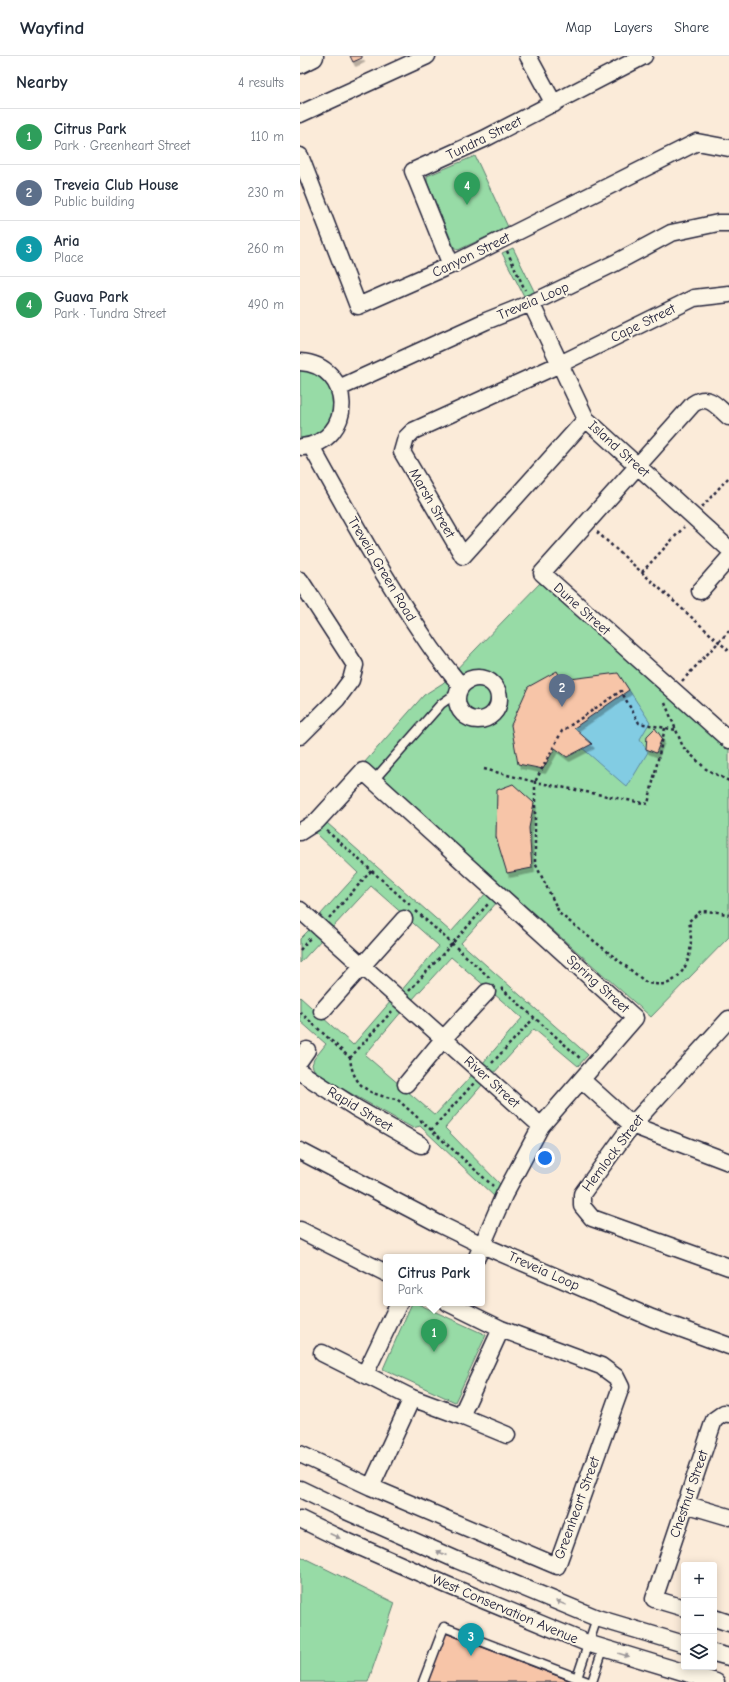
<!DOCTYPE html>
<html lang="en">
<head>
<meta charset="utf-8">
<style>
	:root { --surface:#fff; --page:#f2f2f3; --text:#1f2937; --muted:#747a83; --line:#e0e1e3; --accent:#22223b }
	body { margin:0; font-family:"Comic Neue",sans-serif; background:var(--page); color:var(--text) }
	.controls { position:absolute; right:12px; bottom:12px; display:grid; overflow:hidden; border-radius:4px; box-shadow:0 2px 10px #0003 }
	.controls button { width:36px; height:36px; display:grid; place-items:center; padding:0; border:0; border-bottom:1px solid var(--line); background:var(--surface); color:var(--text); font:20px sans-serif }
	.you { position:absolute; left:245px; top:1102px; width:14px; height:14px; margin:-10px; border:3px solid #fff; border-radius:50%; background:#1a73e8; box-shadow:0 0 0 6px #1a73e833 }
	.badge { display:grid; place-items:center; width:26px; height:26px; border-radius:50%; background:var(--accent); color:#fff; font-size:13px; font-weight:700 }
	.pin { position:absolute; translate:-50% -33px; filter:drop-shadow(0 1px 2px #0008) }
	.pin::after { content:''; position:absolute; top:21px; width:14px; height:12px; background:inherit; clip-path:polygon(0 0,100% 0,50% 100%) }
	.popup { position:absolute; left:83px; top:1198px; width:102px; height:52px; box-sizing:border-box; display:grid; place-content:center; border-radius:4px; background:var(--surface); filter:drop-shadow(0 1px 3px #0005); font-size:13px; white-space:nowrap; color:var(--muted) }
	.popup b { font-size:15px; color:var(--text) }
	.popup::after { content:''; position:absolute; left:50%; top:100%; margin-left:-8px; border:8px solid transparent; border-top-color:var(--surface) }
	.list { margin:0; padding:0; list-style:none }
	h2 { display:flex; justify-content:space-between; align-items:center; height:52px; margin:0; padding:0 16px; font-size:17px }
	h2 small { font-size:13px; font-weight:400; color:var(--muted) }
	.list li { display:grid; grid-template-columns:26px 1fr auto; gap:12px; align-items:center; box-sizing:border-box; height:56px; padding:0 16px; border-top:1px solid var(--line) }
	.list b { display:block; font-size:15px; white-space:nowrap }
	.list p { margin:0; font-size:13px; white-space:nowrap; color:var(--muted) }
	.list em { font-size:13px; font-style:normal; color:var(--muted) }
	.icon { flex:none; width:22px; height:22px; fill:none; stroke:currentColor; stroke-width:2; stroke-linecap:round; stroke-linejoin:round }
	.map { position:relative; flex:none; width:429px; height:1626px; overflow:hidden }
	header { display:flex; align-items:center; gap:24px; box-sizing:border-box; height:56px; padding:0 20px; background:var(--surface); border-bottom:1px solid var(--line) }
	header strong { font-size:19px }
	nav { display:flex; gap:22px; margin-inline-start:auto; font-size:14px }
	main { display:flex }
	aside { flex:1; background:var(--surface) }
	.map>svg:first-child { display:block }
</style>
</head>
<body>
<header>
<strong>Wayfind</strong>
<nav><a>Map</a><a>Layers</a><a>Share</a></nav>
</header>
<main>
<aside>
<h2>Nearby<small>4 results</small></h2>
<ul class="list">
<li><span class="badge" style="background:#2e9e5b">1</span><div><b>Citrus Park</b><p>Park · Greenheart Street</p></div><em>110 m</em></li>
<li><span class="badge" style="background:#5c6f8a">2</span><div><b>Treveia Club House</b><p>Public building</p></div><em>230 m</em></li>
<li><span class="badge" style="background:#0f9aa8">3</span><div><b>Aria</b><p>Place</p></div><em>260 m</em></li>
<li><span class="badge" style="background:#2e9e5b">4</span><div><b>Guava Park</b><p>Park · Tundra Street</p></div><em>490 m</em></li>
</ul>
</aside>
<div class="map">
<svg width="429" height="1626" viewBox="0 0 429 1626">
	<defs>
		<filter id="shadow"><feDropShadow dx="2.5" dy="4.5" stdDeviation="0" flood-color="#0004"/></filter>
	</defs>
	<rect width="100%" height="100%" fill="#fbebd9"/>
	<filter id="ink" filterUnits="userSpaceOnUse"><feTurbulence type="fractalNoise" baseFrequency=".025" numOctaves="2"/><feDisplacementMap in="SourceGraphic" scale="8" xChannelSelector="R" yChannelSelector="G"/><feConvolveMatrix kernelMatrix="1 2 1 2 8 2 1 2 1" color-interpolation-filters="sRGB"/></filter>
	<g filter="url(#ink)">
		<!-- green -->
		<path fill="#97dba6" stroke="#5c7e70" d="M175 100 208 171 158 194 154 191 127 126V120Z
			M213 192 236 239 226 244 202 197Z
			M0 312 24 322 35 343 31 366 14 382 0 385Z
			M242 525 429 693V881L351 961 64 707 124 639 143 627Z
			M27 767 151 876 187 836 198 845 161 887 288 999 278 1010 234 973 193 1018 182 1008 222 962 151 901 112 944 101 935 139 890 71 830 33 871 20 859 58 817 16 777Z
			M11 872 22 883 0 907V883Z
			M0 941 53 989 91 945 102 955 65 999 135 1059 173 1018 183 1028 145 1072 204 1132 197 1143 120 1070 113 1072 16 1018 12 1009 14 1003 26 988 0 965Z
			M112 1247H116L186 1279 155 1346 83 1313Z
			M0 1500 95 1547 68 1626H0Z"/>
		<!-- water -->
		<path fill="#82cce3" stroke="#5c88a0" d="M325 628 350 666 340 683 348 696 327 731 281 691 268 669Z"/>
		<!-- building -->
		<path fill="#f7c5a8" stroke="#22223b" filter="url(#shadow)" d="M50 0H62V2L53 6Z
			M257 615 262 624 318 617 329 634 274 672 292 688 267 701 255 692 243 713 218 708 211 669 228 631Z
			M355 672 362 682 356 697 346 693 347 680Z
			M213 728 234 747 229 772 232 812 207 817 196 781 197 734Z
			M145 1577 268 1624V1626H127Z"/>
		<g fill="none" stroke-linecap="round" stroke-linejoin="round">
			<!-- lane casing -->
			<g stroke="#22223b" stroke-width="11">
				<path id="lane" d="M74 724 141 648 151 641 157 640
					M277 1622 297 1562
					M123 1626 144 1571 288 1626
					M292 1626 303 1593"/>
			</g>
			<!-- street casing -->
			<g stroke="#22223b" stroke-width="19">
				<path id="street" d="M228 0 254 48
					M0 58 127 0
					M0 100 58 250 151 209 397 86 429 92
					M151 209 113 115 184 83 344 0
					M231 247 286 363 429 493
					M0 306C54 309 56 385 2 391
					M39 332 186 265 236 245 315 207 371 177 418 167H429
					M429 361C417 351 409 337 393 348L242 517 429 684
					M286 363 163 500 102 396 106 382 113 375 260 308 394 242 429 238
					M11 390C48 457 85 524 128 587 138 602 150 616 161 630
					M0 524 55 609 51 624 37 643 0 680
					M400 535 429 502
					M157 643a21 21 0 1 1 42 0a21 21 0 1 1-42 0Z
					M0 776 17 765 63 715 335 962 241 1070 204 1139 177 1201
					M0 854 241 1070
					M22 955 104 863
					M429 963 332 1069 282 1138V1150L292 1162 429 1211
					M0 1004 7 994
					M0 1016 56 1052 121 1089
					M282 1024 332 1069 429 1106
					M106 1028 144 982 187 936
					M0 1095 141 1169 182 1189 352 1262 429 1290
					M0 1174 86 1217
					M22 1297 112 1342 161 1360 201 1273
					M65 1318 99 1247
					M161 1360 207 1379
					M0 1398 71 1431 257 1510 321 1331 316 1321 301 1310 201 1273 148 1247
					M71 1431 112 1342
					M0 1433 46 1455 157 1504 297 1562 384 1588
					M385 1448 429 1461
					M0 1463 35 1480 147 1529 287 1587 416 1626
					M384 1552 354 1543 414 1364 424 1357 429 1358
					M414 1562 429 1567
					M414 1597 429 1601"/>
			</g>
			<!-- secondary casing -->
			<g stroke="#22223b" stroke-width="25">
				<path id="secondary" d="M0 6 12 0"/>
			</g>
			<!-- path -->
			<path stroke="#22223b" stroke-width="2.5" stroke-dasharray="3 3" stroke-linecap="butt" d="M207 195 225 234
				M402 451 429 421
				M297 476 429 595
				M342 516 384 471
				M382 625 429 575
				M365 647 383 691 406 713 429 725
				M365 672 348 748 235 726V807L260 858 347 927C355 928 365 930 372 925 392 912 393 885 389 865L401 855 418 856 429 859
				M184 713 235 726 262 675 321 635 339 667 376 674
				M27 775 110 849
				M116 855 190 922
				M29 862 71 815
				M0 894 10 882
				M201 932 281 1003
				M109 935 189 847
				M0 956 50 1002C53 1031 70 1039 97 1043L193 1130
				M50 1002 93 954
				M192 1007 234 962
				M131 1074 174 1027"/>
			<!-- lane -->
			<use href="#lane" stroke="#fcf5e5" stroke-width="8"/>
			<!-- street -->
			<use href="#street" stroke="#fcf5e5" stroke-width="16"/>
			<!-- secondary -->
			<use href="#secondary" stroke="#fcf5e5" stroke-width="22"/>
		</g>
		<!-- one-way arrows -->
		<defs><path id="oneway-solid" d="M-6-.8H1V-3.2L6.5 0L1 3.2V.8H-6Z"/></defs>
		<g fill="#9a9698">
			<use href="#oneway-solid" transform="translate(35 1480) rotate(25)"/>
			<use href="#oneway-solid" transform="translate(141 1497) rotate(-156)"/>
			<use href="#oneway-solid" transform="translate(261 1547) rotate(-158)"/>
			<use href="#oneway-solid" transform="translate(324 1599) rotate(16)"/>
		</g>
	</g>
	<g text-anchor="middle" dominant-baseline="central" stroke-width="4" stroke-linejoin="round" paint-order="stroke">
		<!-- street labels -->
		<g font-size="14" fill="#22223b" stroke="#fcf5e5">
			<text transform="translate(184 82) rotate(-26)">Tundra Street</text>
			<text transform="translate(171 199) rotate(-26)">Canyon Street</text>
			<text transform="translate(233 245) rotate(-23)">Treveia Loop</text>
			<text transform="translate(343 267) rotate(-26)">Cape Street</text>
			<text transform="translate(319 393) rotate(42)">Island Street</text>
			<text transform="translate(132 447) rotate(60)">Marsh Street</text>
			<text transform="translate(82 513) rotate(59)">Treveia Green Road</text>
			<text transform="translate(282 553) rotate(42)">Dune Street</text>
			<text transform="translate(298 928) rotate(42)">Spring Street</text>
			<text transform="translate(192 1026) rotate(42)">River Street</text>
			<text transform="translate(60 1053) rotate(31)">Rapid Street</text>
			<text transform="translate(313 1097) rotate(-53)">Hemlock Street</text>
			<text transform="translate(244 1215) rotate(24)">Treveia Loop</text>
			<text transform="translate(389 1438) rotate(-71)">Chestnut Street</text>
			<text transform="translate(277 1452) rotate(-70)">Greenheart Street</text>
			<text transform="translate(205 1553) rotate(23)">West Conservation Avenue</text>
		</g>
	</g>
</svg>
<div class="controls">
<button>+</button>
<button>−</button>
<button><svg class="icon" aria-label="layers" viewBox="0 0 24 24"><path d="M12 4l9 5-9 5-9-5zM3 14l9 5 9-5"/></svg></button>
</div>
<div class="you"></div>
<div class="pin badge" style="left:134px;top:1296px;background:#2e9e5b">1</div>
<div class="popup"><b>Citrus Park</b>Park</div>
<div class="pin badge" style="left:262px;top:651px;background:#5c6f8a">2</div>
<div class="pin badge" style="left:171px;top:1600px;background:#0f9aa8">3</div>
<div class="pin badge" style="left:167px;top:149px;background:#2e9e5b">4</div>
</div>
</main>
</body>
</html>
